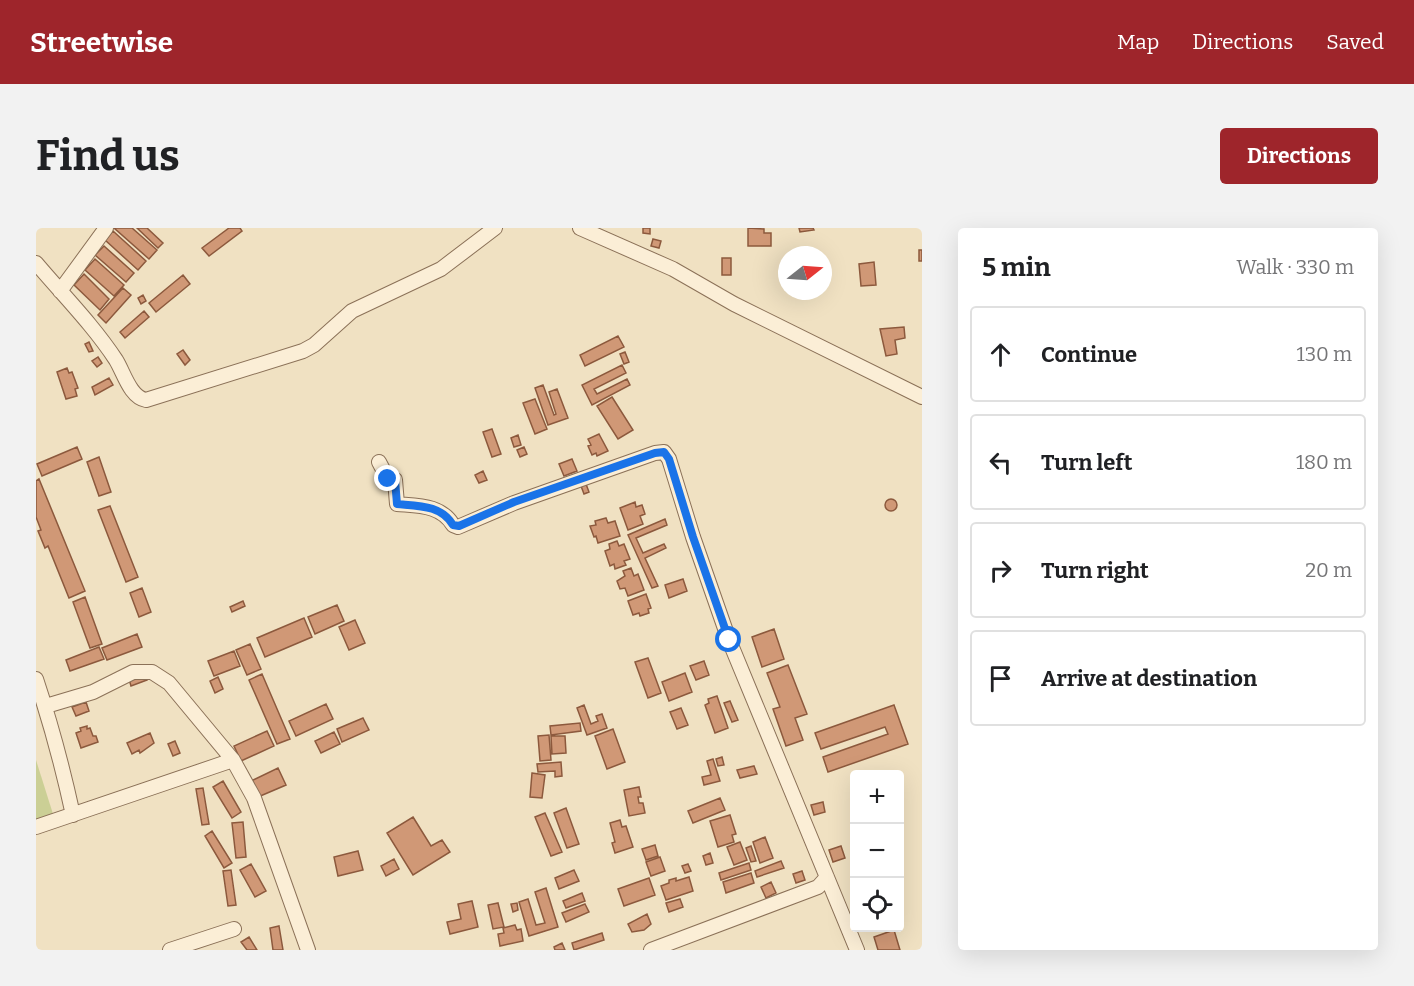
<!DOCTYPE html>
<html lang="en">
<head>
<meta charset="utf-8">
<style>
	:root { --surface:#fff; --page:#f2f2f2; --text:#202124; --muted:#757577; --line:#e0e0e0; --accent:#9e252b }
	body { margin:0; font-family:Bitter,serif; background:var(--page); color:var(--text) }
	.controls { position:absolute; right:18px; bottom:18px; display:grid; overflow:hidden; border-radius:6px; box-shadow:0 6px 24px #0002 }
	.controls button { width:54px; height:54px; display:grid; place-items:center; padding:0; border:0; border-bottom:2px solid var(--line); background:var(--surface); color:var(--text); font:30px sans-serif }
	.compass { position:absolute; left:742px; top:18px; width:54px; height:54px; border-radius:50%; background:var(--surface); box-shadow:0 6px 24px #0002; rotate:73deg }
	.stop { position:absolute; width:18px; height:18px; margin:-14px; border:4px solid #1a73e8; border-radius:50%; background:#fff }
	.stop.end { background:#1a73e8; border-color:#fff; box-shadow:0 2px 6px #0008 }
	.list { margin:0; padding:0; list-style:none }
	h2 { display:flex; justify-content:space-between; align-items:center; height:78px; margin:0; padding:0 24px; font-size:26px }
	h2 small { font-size:20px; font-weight:400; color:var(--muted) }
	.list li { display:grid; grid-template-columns:39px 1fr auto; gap:18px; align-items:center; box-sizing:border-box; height:96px; margin:0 12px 12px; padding:0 12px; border:2px solid var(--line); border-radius:6px }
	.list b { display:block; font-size:22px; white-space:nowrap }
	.list em { font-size:20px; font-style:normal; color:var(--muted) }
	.icon { flex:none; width:33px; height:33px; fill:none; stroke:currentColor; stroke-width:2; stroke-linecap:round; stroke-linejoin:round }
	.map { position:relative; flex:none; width:886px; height:722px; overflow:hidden; border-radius:6px }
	header { display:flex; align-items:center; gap:36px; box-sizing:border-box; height:84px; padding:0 30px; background:var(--accent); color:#fff }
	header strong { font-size:28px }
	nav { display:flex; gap:33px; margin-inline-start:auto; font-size:21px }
	.intro { display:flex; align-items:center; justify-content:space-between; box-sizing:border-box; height:144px; padding:0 36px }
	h1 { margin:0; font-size:42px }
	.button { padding:15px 27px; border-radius:6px; background:var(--accent); color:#fff; font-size:21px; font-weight:700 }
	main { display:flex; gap:36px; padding:0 36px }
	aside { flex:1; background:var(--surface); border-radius:6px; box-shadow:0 6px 24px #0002 }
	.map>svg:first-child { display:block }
</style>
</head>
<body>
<header>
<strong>Streetwise</strong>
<nav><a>Map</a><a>Directions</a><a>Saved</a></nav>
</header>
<div class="intro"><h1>Find us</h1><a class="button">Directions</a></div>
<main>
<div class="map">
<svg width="886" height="722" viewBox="0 0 886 722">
	<rect width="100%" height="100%" fill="#f0e1c2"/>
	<!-- green -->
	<path fill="#cbcf95" d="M0 532 17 586 0 592Z"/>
	<!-- building -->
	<path fill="#d09876" stroke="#8c593d" stroke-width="1.5" d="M78 0H96L121 22 113 31Z
		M101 0H111L127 15 122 20Z
		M193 0H204L206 3 173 28 166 20Z
		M607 0H614V6L607 5Z
		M712 0 728 1V5H735V18H712Z
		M763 0H777L778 2 764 4Z
		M77 3 110 33 102 42 69 12Z
		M617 11 625 13 623 20 615 18Z
		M68 18 98 45 90 54 59 27Z
		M883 22H886V33H883Z
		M686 30H695V47H686Z
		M59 31 88 57 78 68 49 42Z
		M838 34 840 57 825 58 823 36Z
		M48 46 73 71 64 82 38 57Z
		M147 47 154 56 120 84 113 75Z
		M87 60 95 67 70 95 62 87Z
		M107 67 110 73 105 76 102 70Z
		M108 83 113 89 89 110 84 104Z
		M868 99 869 110 859 112 861 126 850 128 844 101Z
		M582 108 588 119 549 138 544 127Z
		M53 114 57 123 53 124 49 116Z
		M147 122 154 132 149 137 141 126Z
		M589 124 593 134 588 136 584 126Z
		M62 129 66 135 61 139 56 133Z
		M586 137 590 145 558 161 561 166 591 151 594 157 556 177 546 157Z
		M31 140 33 145 36 144 42 160 39 161 41 168 30 171 21 144Z
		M73 150 77 157 59 167 56 159Z
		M507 157 518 187 520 186 513 164 521 161 532 190 512 197 499 160Z
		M576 169 597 202 582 211 561 178Z
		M499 171 511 201 499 206 487 175Z
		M456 201 465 226 456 229 447 204Z
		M563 206 572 223 561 228 560 225 556 227 552 218 555 217 552 211Z
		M482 207 485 217 478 219 475 210Z
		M41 219 46 231 6 248 1 236Z
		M488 219 491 226 484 229 481 222Z
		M63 229 75 264 63 268 51 234Z
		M536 231 541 243 528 248 523 236Z
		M447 243 451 252 443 255 439 247Z
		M3 251 49 363 33 370 12 318 9 320 2 303 5 302 0 289V253Z
		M550 256 553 264 548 266 545 258Z
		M849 277a6 6 0 1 1 12 0a6 6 0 1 1-12 0Z
		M599 274 600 279 606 277 609 286 604 288 607 296 592 302 584 280Z
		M74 278 102 349 90 354 62 282Z
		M570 290 572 295 579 293 584 308 562 315 560 308 558 309 554 298 560 297 559 293Z
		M629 291 631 297 600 310 607 325 628 316 630 320 609 330 622 358 616 360 592 307Z
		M581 313 583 318 588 316 594 331 588 333 590 337 579 341 578 336 574 338 569 323 574 321 573 316Z
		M595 340 598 348 602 346 608 362 592 368 589 360 584 361 581 353 589 348 587 343Z
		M647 351 651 363 633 370 629 357Z
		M106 360 115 384 103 389 94 365Z
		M610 366 615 380 612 381 613 385 604 388 603 385 597 387 592 373Z
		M49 369 66 416 54 420 37 374Z
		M207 373 209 378 196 384 194 379Z
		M301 377 308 393 279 406 272 389Z
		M268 390 276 409 229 429 221 410Z
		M319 392 329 415 313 422 303 399Z
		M738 401 748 431 726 439 716 409Z
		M101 406 106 419 71 432 66 420Z
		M214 416 225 441 211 447 200 422Z
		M63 419 68 431 34 443 30 432Z
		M198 423 204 438 178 448 172 433Z
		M612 430 625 465 612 470 599 434Z
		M668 433 673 447 660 452 654 438Z
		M752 437 771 486 759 490 767 512 750 518 737 481 744 479 731 445Z
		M109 445 111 452 95 458 93 451Z
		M649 445 656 464 633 473 626 454Z
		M226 446 254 511 241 516 213 452Z
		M182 449 187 461 179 465 174 453Z
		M681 468 692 500 679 505 669 477 673 475 672 471Z
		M694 473 702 492 696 494 688 475Z
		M50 474 53 483 40 488 36 479Z
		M290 476 297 491 260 508 253 493Z
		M548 477 555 496 562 493 560 488 566 486 571 500 551 507 541 480Z
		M858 477 872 516 792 544 787 529 852 506 849 499 785 521 779 505Z
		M645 480 652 497 641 501 634 484Z
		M327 490 333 502 306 514 301 501Z
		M544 495 545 503 515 507 514 498Z
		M51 498V501L54 500 57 508H60L62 514 45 520 40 505 45 503 44 500Z
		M577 501 589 534 571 541 559 508Z
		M231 503 238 518 205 533 198 518Z
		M298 504 304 516 285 525 279 513Z
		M114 505 118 515 104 525 103 522 96 526 91 515Z
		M513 507 515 532 504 533 502 508Z
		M515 508H529L530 525 516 526Z
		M139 513 144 525 137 528 132 516Z
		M686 529 688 537 682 538 680 531Z
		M677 531 684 553 668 557 666 549 675 547 671 533Z
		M525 534 526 548 519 549V543L502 544 501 536Z
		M718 538 721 546 704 550 701 542Z
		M242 540 250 557 222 569 215 553Z
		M496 545 509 547 506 570 494 569Z
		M187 553 205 584 196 590 177 559Z
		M603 559 605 569H602L603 575H607L609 585 593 588 588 562Z
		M167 560 173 596 166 597 160 561Z
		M684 570 689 582 657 595 652 583Z
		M787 574 789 584 778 587 775 577Z
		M530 580 543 616 531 620 518 585Z
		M509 585 526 624 515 628 499 589Z
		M694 587 700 606 696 607 698 614 682 619 674 593Z
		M377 589 395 618 406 612 414 624 377 647 351 605Z
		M584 592 586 599 590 598 597 619 579 625 576 615 579 614 574 595Z
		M207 594 210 629 200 630 196 595Z
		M176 603 196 635 188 640 169 608Z
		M729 609 737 630 724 635 717 614Z
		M704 614 711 632 698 637 691 619Z
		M619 617 622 628 610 632 606 621Z
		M715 618 720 633 715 634 710 620Z
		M805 618 809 630 797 634 793 622Z
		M322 623 327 642 302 648 298 629Z
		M674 625 677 635 670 637 667 628Z
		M624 629 629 643 615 648 610 634Z
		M358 631 363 641 350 648 345 638Z
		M745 633 748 640 721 649 719 643Z
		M713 635 715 642 685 652 683 645Z
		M215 636 230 663 219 669 204 642Z
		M652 636 655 643 649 645 646 638Z
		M195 642 200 677 192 678 187 643Z
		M538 642 543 653 523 661 519 650Z
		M766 643 769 652 760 655 757 646Z
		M715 645 718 655 690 665 687 654Z
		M653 649 657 663 630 672 625 658 633 655V652L640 650V653Z
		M613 650 619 667 588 678 582 661Z
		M735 654 740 665 730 670 725 659Z
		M510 660 522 699 493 708 483 674 492 671 500 697 509 695 499 664Z
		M546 665 549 673 530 680 527 673Z
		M644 671 647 679 633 684 630 675Z
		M436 673 442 699 414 706 411 694 425 691 422 676Z
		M462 675 468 699 457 701 452 677Z
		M481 675 482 682 477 684 475 676Z
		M549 676 553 684 530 694 526 685Z
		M611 686 615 696 608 702 596 704 592 696Z
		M479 697 481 702 485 701 487 713 464 718 462 706 468 705 467 700Z
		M243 698 247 722H237L234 700Z
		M858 702 864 722H842L838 709Z
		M566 705 568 712 538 722 536 715Z
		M213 709 221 722H211L205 714Z
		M526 715 529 722H519L518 719Z"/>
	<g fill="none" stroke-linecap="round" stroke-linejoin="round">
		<!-- minor casing -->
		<g stroke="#8b7158" stroke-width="16">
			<path id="minor" d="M544 0 637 41 698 76 886 169
				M0 35C27 67 57 97 80 132 88 145 94 169 110 172L267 123 278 117 316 83 405 41 459 0
				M24 63 70 0
				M343 234 352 251 359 252 361 276C383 278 405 277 417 297L422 299 478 275 619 225 628 224 633 231 657 309 693 412 821 722
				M0 451C15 496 27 541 37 587
				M10 478 57 464 97 444H116L133 455 197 532
				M0 599 197 532 218 570 272 722
				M134 722 198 701
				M615 722 782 659 791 649"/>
		</g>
		<!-- minor -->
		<use href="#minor" stroke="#fbeed6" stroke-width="14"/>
	</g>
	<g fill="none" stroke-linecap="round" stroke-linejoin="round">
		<!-- route -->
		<path stroke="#1a73e8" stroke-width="8" d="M352 251 359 252 361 276C383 278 405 277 417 297L423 298 478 274 619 225 628 224 633 231 657 309 693 412"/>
	</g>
</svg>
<div class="controls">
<button>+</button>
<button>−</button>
<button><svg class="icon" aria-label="locate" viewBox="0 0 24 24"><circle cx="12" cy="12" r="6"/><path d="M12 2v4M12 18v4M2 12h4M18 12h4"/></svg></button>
</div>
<svg class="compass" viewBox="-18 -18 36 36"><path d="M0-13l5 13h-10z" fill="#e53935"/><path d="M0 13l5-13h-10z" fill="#757577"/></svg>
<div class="stop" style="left:693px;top:412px"></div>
<div class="stop end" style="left:352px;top:251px"></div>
</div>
<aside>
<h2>5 min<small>Walk · 330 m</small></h2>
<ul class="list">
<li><svg class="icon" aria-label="ahead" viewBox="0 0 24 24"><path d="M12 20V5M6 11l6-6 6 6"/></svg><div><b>Continue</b></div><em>130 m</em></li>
<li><svg class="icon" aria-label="left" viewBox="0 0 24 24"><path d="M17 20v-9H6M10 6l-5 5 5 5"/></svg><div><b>Turn left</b></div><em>180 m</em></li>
<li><svg class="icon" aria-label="right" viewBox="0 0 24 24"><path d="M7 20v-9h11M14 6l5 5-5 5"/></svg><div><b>Turn right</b></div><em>20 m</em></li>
<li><svg class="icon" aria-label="arrive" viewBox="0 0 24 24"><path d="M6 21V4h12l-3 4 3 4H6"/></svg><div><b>Arrive at destination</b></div></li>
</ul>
</aside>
</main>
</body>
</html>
